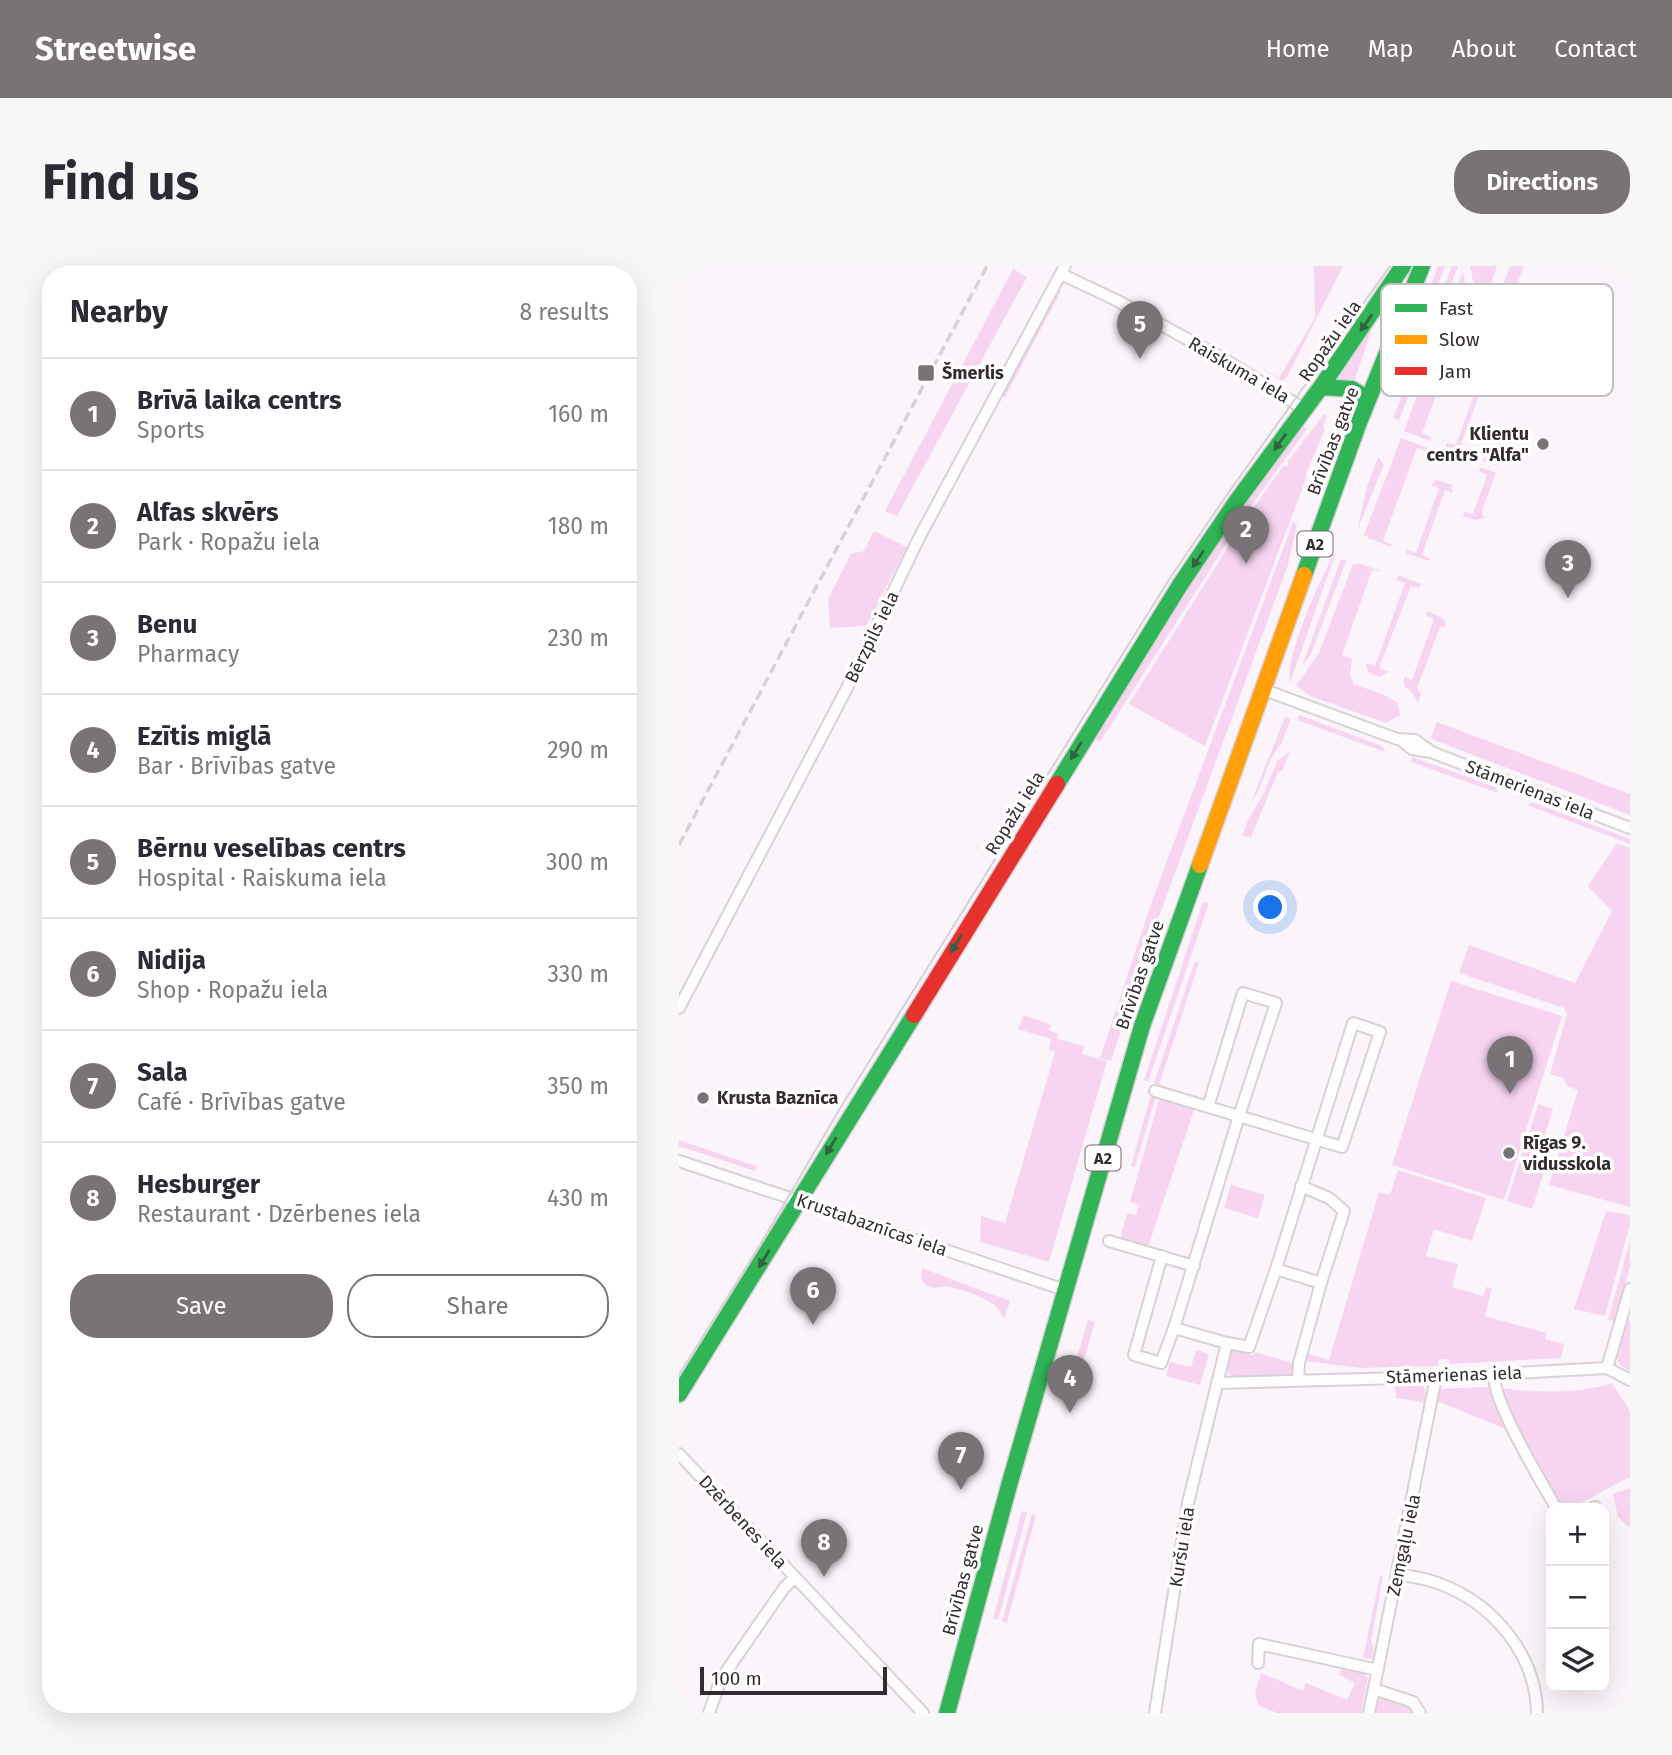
<!DOCTYPE html>
<html lang="en">
<head>
<meta charset="utf-8">
<style>
	:root { --surface:#fff; --page:#f7f7f7; --text:#2b2b33; --muted:#7c7c81; --line:#e1e1e2; --accent:#797277 }
	body { margin:0; font-family:"Fira Sans",sans-serif; background:var(--page); color:var(--text) }
	.controls { position:absolute; right:21px; bottom:21px; display:grid; overflow:hidden; border-radius:14px; box-shadow:0 7px 28px #0002 }
	.controls button { width:63px; height:63px; display:grid; place-items:center; padding:0; border:0; border-bottom:2px solid var(--line); background:var(--surface); color:var(--text); font:35px sans-serif }
	.scale { position:absolute; left:21px; bottom:18px; width:187px; box-sizing:border-box; padding-left:7px; border:4px solid #332c31; border-top:0; font-size:19px; line-height:24px; white-space:nowrap; color:#332c31; -webkit-text-stroke:5px #fff; paint-order:stroke }
	.you { position:absolute; left:592px; top:642px; width:24px; height:24px; margin:-18px; border:5px solid #fff; border-radius:50%; background:#1a73e8; box-shadow:0 0 0 10px #1a73e833 }
	.badge { display:grid; place-items:center; width:46px; height:46px; border-radius:50%; background:var(--accent); color:#fff; font-size:23px; font-weight:700 }
	.pin { position:absolute; translate:-50% -58px; filter:drop-shadow(0 2px 4px #0008) }
	.pin::after { content:''; position:absolute; top:37px; width:24px; height:21px; background:inherit; clip-path:polygon(0 0,100% 0,50% 100%) }
	.list { margin:0; padding:0; list-style:none }
	h2 { display:flex; justify-content:space-between; align-items:center; height:91px; margin:0; padding:0 28px; font-size:30px }
	h2 small { font-size:23px; font-weight:400; color:var(--muted) }
	.list li { display:grid; grid-template-columns:46px 1fr auto; gap:21px; align-items:center; box-sizing:border-box; height:112px; padding:0 28px; border-top:2px solid var(--line) }
	.list b { display:block; font-size:26px; white-space:nowrap }
	.list p { margin:0; font-size:23px; white-space:nowrap; color:var(--muted) }
	.list em { font-size:23px; font-style:normal; color:var(--muted) }
	.actions { display:flex; gap:14px; padding:21px 28px }
	.actions a { flex:1; padding:16px 0; border:2px solid var(--accent); border-radius:28px; text-align:center; font-size:24px; color:var(--accent) }
	.actions .main { background:var(--accent); color:#fff }
	.icon { flex:none; width:38px; height:38px; fill:none; stroke:currentColor; stroke-width:2; stroke-linecap:round; stroke-linejoin:round }
	.map { position:relative; flex:none; width:951px; height:1447px; overflow:hidden; border-radius:28px }
	header { display:flex; align-items:center; gap:42px; box-sizing:border-box; height:98px; padding:0 35px; background:var(--accent); color:#fff }
	header strong { font-size:33px }
	nav { display:flex; gap:38px; margin-inline-start:auto; font-size:24px }
	.intro { display:flex; align-items:center; justify-content:space-between; box-sizing:border-box; height:168px; padding:0 42px }
	h1 { margin:0; font-size:49px }
	.button { padding:18px 32px; border-radius:28px; background:var(--accent); color:#fff; font-size:24px; font-weight:700 }
	main { display:flex; gap:42px; padding:0 42px }
	aside { flex:1; background:var(--surface); border-radius:28px; box-shadow:0 7px 28px #0002 }
	.map>svg:first-child { display:block }
</style>
</head>
<body>
<header>
<strong>Streetwise</strong>
<nav><a>Home</a><a>Map</a><a>About</a><a>Contact</a></nav>
</header>
<div class="intro"><h1>Find us</h1><a class="button">Directions</a></div>
<main>
<aside>
<h2>Nearby<small>8 results</small></h2>
<ul class="list">
<li><span class="badge">1</span><div><b>Brīvā laika centrs</b><p>Sports</p></div><em>160 m</em></li>
<li><span class="badge">2</span><div><b>Alfas skvērs</b><p>Park · Ropažu iela</p></div><em>180 m</em></li>
<li><span class="badge">3</span><div><b>Benu</b><p>Pharmacy</p></div><em>230 m</em></li>
<li><span class="badge">4</span><div><b>Ezītis miglā</b><p>Bar · Brīvības gatve</p></div><em>290 m</em></li>
<li><span class="badge">5</span><div><b>Bērnu veselības centrs</b><p>Hospital · Raiskuma iela</p></div><em>300 m</em></li>
<li><span class="badge">6</span><div><b>Nidija</b><p>Shop · Ropažu iela</p></div><em>330 m</em></li>
<li><span class="badge">7</span><div><b>Sala</b><p>Café · Brīvības gatve</p></div><em>350 m</em></li>
<li><span class="badge">8</span><div><b>Hesburger</b><p>Restaurant · Dzērbenes iela</p></div><em>430 m</em></li>
</ul>
<div class="actions"><a class="main">Save</a><a>Share</a></div>
</aside>
<div class="map">
<svg width="951" height="1447" viewBox="0 0 951 1447">
	<rect width="100%" height="100%" fill="#fbf4fa"/>
	<!-- green -->
	<path fill="#f7d5f1" d="M635 0H664L608 111 603 115 579 101 600 112 636 52Z
		M759 0H766L729 96 724 95Z
		M773 0H779L753 70 742 80Z
		M791 0H818L809 26 795 21Z
		M831 0H845L832 34 820 30Z
		M334 3 348 11 218 250 206 245Z
		M784 5C790 35 785 42 763 61Z
		M380 24 382 25 326 131 323 130Z
		M782 55 793 60 782 90 773 88 743 167 752 171 751 175 725 165 756 79Z
		M693 62 676 113 674 115 655 112Z
		M803 93 815 97 819 104 810 102 781 181 790 185 788 188 767 181 768 177 777 179 805 100 798 97Z
		M743 95 720 154 714 152 733 105Z
		M645 148 648 150 644 161 646 163 627 208V213L526 480 450 438 568 251 571 253 573 251 570 248 605 199 608 201 610 198 608 196Z
		M622 158 628 163 567 247 421 476 415 473 529 289Z
		M815 164 829 170 833 177 827 180 820 200 804 195 806 190 814 193 821 172 813 168Z
		M722 172 749 182 747 185 738 182 704 275 713 279 712 281 689 272V270L685 269Z
		M699 191 705 198 678 265 687 224Z
		M801 201 817 207 803 245 805 252 796 254 784 250 785 246 794 248 808 209 800 205Z
		M758 214 773 219 774 227 766 224 743 289 751 293 750 295 727 287 728 284 737 287 760 222 752 219Z
		M614 256 618 258 609 299 482 645 432 795 421 792 472 638Z
		M195 265 228 281 187 360 151 362 149 333 172 288 185 285Z
		M658 283 611 417C605 392 644 306 658 283Z
		M662 293 667 295 632 388 623 400Z
		M679 297 704 306 693 304 663 389 673 393 671 409 675 418 705 429 719 437 721 449 707 457 631 430 617 420 640 387 674 298 678 299Z
		M719 309 742 318 740 322 732 320 700 402 709 406 700 411 689 406 687 397 696 400 726 317 717 314Z
		M749 345 765 353 767 360 761 361 738 422 742 428 739 437 733 426 725 420V411L733 414 755 353 747 349Z
		M620 449 703 480 706 486 618 454Z
		M606 451 612 453 602 478 592 492 581 522 571 539Z
		M758 456 951 528V549L755 474 752 471Z
		M611 485 603 505 599 506 572 571 563 570 570 552 586 525 598 495Z
		M733 491 817 521 819 527 732 496Z
		M853 536 951 573V578L848 539Z
		M938 577 951 582V941L870 919 899 824 888 820 884 812 871 808 888 748 885 742 780 707 790 679 896 717 933 645 909 620Z
		M524 636 530 637 469 816 465 814Z
		M516 695 520 697 480 819 475 817Z
		M772 715 883 750 825 934 713 899Z
		M345 749 372 759 370 764 379 768 378 773 405 780 403 788 428 795 370 996 301 976 302 950 326 957 376 786 370 784 372 773 339 763Z
		M472 829 477 830 456 901 452 900Z
		M481 830 516 841 469 981 441 973 448 947 457 949 460 939 451 936Z
		M859 838 874 843 863 878 848 874Z
		M0 874 79 901 76 905 0 880Z
		M847 876 872 884 853 943 828 935Z
		M719 904 807 932 793 975 755 963 747 990 779 998 773 1021 804 1030 807 1021 813 1022 806 1050 867 1067 866 1073 885 1078 882 1092 771 1098 769 1093H760L759 1100 681 1102 626 1095 629 1088 650 1094 700 926 711 929Z
		M552 919 586 929 579 952 545 942Z
		M927 945 951 949V958L926 1050 895 1043Z
		M951 974V1001L935 1055 929 1054Z
		M243 1002 331 1035 325 1054C319 1033 290 1026 271 1021 257 1018 253 1029 242 1013Z
		M409 1054 416 1056 401 1108 391 1114Z
		M946 1054 951 1055V1105L940 1098 937 1089Z
		M549 1083 574 1089 576 1086 614 1097 616 1100 612 1108 607 1109 553 1111C544 1102 547 1094 549 1083Z
		M517 1084 530 1088 521 1119 487 1110 491 1096 512 1101Z
		M933 1117 951 1145V1213L950 1211 893 1242H884L834 1151 821 1122C857 1127 899 1128 933 1117Z
		M743 1119 746 1123 745 1139 743 1136 717 1132 716 1120Z
		M809 1121 829 1164 758 1135 754 1158 752 1157 758 1123Z
		M951 1222V1262L939 1251 934 1228Z
		M343 1245 348 1246 319 1354 314 1353Z
		M353 1248 357 1249 328 1357 323 1355Z
		M701 1310H704L692 1376 695 1382 693 1393 684 1392Z
		M663 1401 686 1407 689 1412 682 1447H598L579 1439 576 1427 582 1407 624 1425 627 1417 668 1434 676 1417 660 1409Z
		M700 1429 731 1438 737 1447H696Z"/>
	<g fill="none" stroke-linecap="round" stroke-linejoin="round">
		<!-- street casing -->
		<g stroke="#d8d1d6" stroke-width="14">
			<path id="street" d="M382 8 439 35 548 95 625 143
				M583 423 718 473 736 474 750 484
				M722 474 733 483 752 486 951 562
				M0 742 167 424 240 272 386 0
				M476 825C538 843 601 863 663 881L701 766 674 757 597 1003
				M529 841 564 727 597 737 560 850 495 1062 548 1077 570 1081 597 1003 642 1017 620 1097 619 1114
				M0 895 386 1024
				M622 920 650 932 665 945 642 1017
				M430 975 515 1000
				M483 990 455 1089 482 1097 495 1062
				M928 1102 951 1023
				M928 1102 951 1114
				M815 1108C814 1137 861 1213 877 1242
				M539 1117 763 1111 928 1102
				M0 1188 244 1447
				M914 1242 916 1241
				M719 1308C733 1311 747 1312 761 1318 815 1338 857 1389 858 1447
				M579 1397 580 1378 699 1404
				M695 1423 734 1436 741 1447
				M30 1447 42 1413 105 1322 116 1311
				M476 1447 509 1237 548 1077
				M690 1447 757 1111"/>
		</g>
		<!-- fast casing -->
		<g stroke="#d8d1d6" stroke-width="19">
			<path id="fast" d="M642 121 673 123 689 133
				M625 309 679 159 743 0
				M378 518 501 319 557 236 642 121 724 0
				M0 1128 235 749
				M268 1447 331 1216 463 760 521 599"/>
		</g>
		<!-- slow casing -->
		<g stroke="#d8d1d6" stroke-width="19">
			<path id="slow" d="M521 599 625 309"/>
		</g>
		<!-- jam casing -->
		<g stroke="#d8d1d6" stroke-width="19">
			<path id="jam" d="M235 749 378 518"/>
		</g>
		<!-- street -->
		<use href="#street" stroke="#fefdfe" stroke-width="10"/>
		<!-- fast -->
		<use href="#fast" stroke="#30b455" stroke-width="16"/>
		<!-- slow -->
		<use href="#slow" stroke="#ff9f0a" stroke-width="16"/>
		<!-- jam -->
		<use href="#jam" stroke="#e5322d" stroke-width="16"/>
		<!-- tram -->
		<path stroke="#d5d2d4" stroke-width="2" d="M0 1109 84 974 160 844 491 312 547 230 711 0"/>
		<!-- rail -->
		<path stroke="#d5d2d4" stroke-width="3.5" stroke-dasharray="10 5" stroke-linecap="butt" d="M0 579 308 0"/>
	</g>
	<!-- one-way arrows -->
	<defs><path id="oneway-solid" d="M-6-.8H1V-3.2L6.5 0L1 3.2V.8H-6Z" transform="scale(1.75)"/></defs>
	<g fill="#32623f">
		<use href="#oneway-solid" transform="translate(687 57) rotate(125)"/>
		<use href="#oneway-solid" transform="translate(601 176) rotate(126)"/>
		<use href="#oneway-solid" transform="translate(519 293) rotate(124)"/>
		<use href="#oneway-solid" transform="translate(397 485) rotate(122)"/>
		<use href="#oneway-solid" transform="translate(277 678) rotate(122)"/>
		<use href="#oneway-solid" transform="translate(152 880) rotate(121)"/>
		<use href="#oneway-solid" transform="translate(85 993) rotate(122)"/>
	</g>
	<!-- markers -->
	<g fill="#797277" stroke="#fff" stroke-width="2.5">
		<rect x="238" y="98" width="18" height="18" rx="3.5"/>
		<circle cx="864" cy="178" r="7"/>
		<circle cx="24" cy="832" r="7"/>
		<circle cx="830" cy="887" r="7"/>
	</g>
	<g text-anchor="middle" dominant-baseline="central" stroke-width="7" stroke-linejoin="round" paint-order="stroke">
		<!-- shield labels -->
		<g fill="#fff" stroke="#706b6f" stroke-width="2">
			<rect x="618.5" y="265.5" width="35" height="25" rx="5"/>
			<rect x="406.5" y="879.5" width="35" height="25" rx="5"/>
		</g>
		<g font-size="16" font-weight="bold" fill="#332c31">
			<text x="636" y="278">A2</text>
			<text x="424" y="892">A2</text>
		</g>
		<!-- street labels -->
		<g font-size="18" fill="#332c31" stroke="#fff">
			<text transform="translate(651 75) rotate(-55)">Ropažu iela</text>
			<text transform="translate(560 104) rotate(30)">Raiskuma iela</text>
			<text transform="translate(654 175) rotate(-69)">Brīvības gatve</text>
			<text transform="translate(193 371) rotate(-64)">Bērzpils iela</text>
			<text transform="translate(851 524) rotate(21)">Stāmerienas iela</text>
			<text transform="translate(336 547) rotate(-58)">Ropažu iela</text>
			<text transform="translate(461 709) rotate(-71)">Brīvības gatve</text>
			<text transform="translate(193 959) rotate(19)">Krustabaznīcas iela</text>
			<text transform="translate(775 1109) rotate(-2)">Stāmerienas iela</text>
			<text transform="translate(64 1256) rotate(47)">Dzērbenes iela</text>
			<text transform="translate(725 1279) rotate(-78)">Zemgaļu iela</text>
			<text transform="translate(503 1281) rotate(-81)">Kuršu iela</text>
			<text transform="translate(284 1314) rotate(-75)">Brīvības gatve</text>
		</g>
		<!-- poi labels -->
		<g font-size="18" font-weight="bold" fill="#332c31" stroke="#fff" text-anchor="start">
			<text x="263" y="107">Šmerlis</text>
			<text x="850" y="168" text-anchor="end">Klientu<tspan x="850" dy="21">centrs "Alfa"</tspan></text>
			<text x="38" y="832">Krusta Baznīca</text>
			<text x="844" y="877">Rīgas 9.<tspan x="844" dy="21">vidusskola</tspan></text>
		</g>
	</g>
	<!-- legend -->
	<rect x="702" y="18" width="232" height="112" rx="10" fill="#fff" stroke="#c2c0c1" stroke-width="2"/>
	<rect x="716" y="38" width="32" height="8" fill="#30b455"/>
	<rect x="716" y="69" width="32" height="9" fill="#ff9f0a"/>
	<rect x="716" y="101" width="32" height="8" fill="#e5322d"/>
	<g font-size="19" fill="#332c31">
		<text x="760" y="49">Fast</text>
		<text x="760" y="80">Slow</text>
		<text x="760" y="112">Jam</text>
	</g>
</svg>
<div class="controls">
<button>+</button>
<button>−</button>
<button><svg class="icon" aria-label="layers" viewBox="0 0 24 24"><path d="M12 4l9 5-9 5-9-5zM3 14l9 5 9-5"/></svg></button>
</div>
<div class="scale">100 m</div>
<div class="you"></div>
<div class="pin badge" style="left:831px;top:828px">1</div>
<div class="pin badge" style="left:567px;top:298px">2</div>
<div class="pin badge" style="left:889px;top:332px">3</div>
<div class="pin badge" style="left:391px;top:1147px">4</div>
<div class="pin badge" style="left:461px;top:93px">5</div>
<div class="pin badge" style="left:134px;top:1059px">6</div>
<div class="pin badge" style="left:282px;top:1224px">7</div>
<div class="pin badge" style="left:145px;top:1311px">8</div>
</div>
</main>
</body>
</html>
